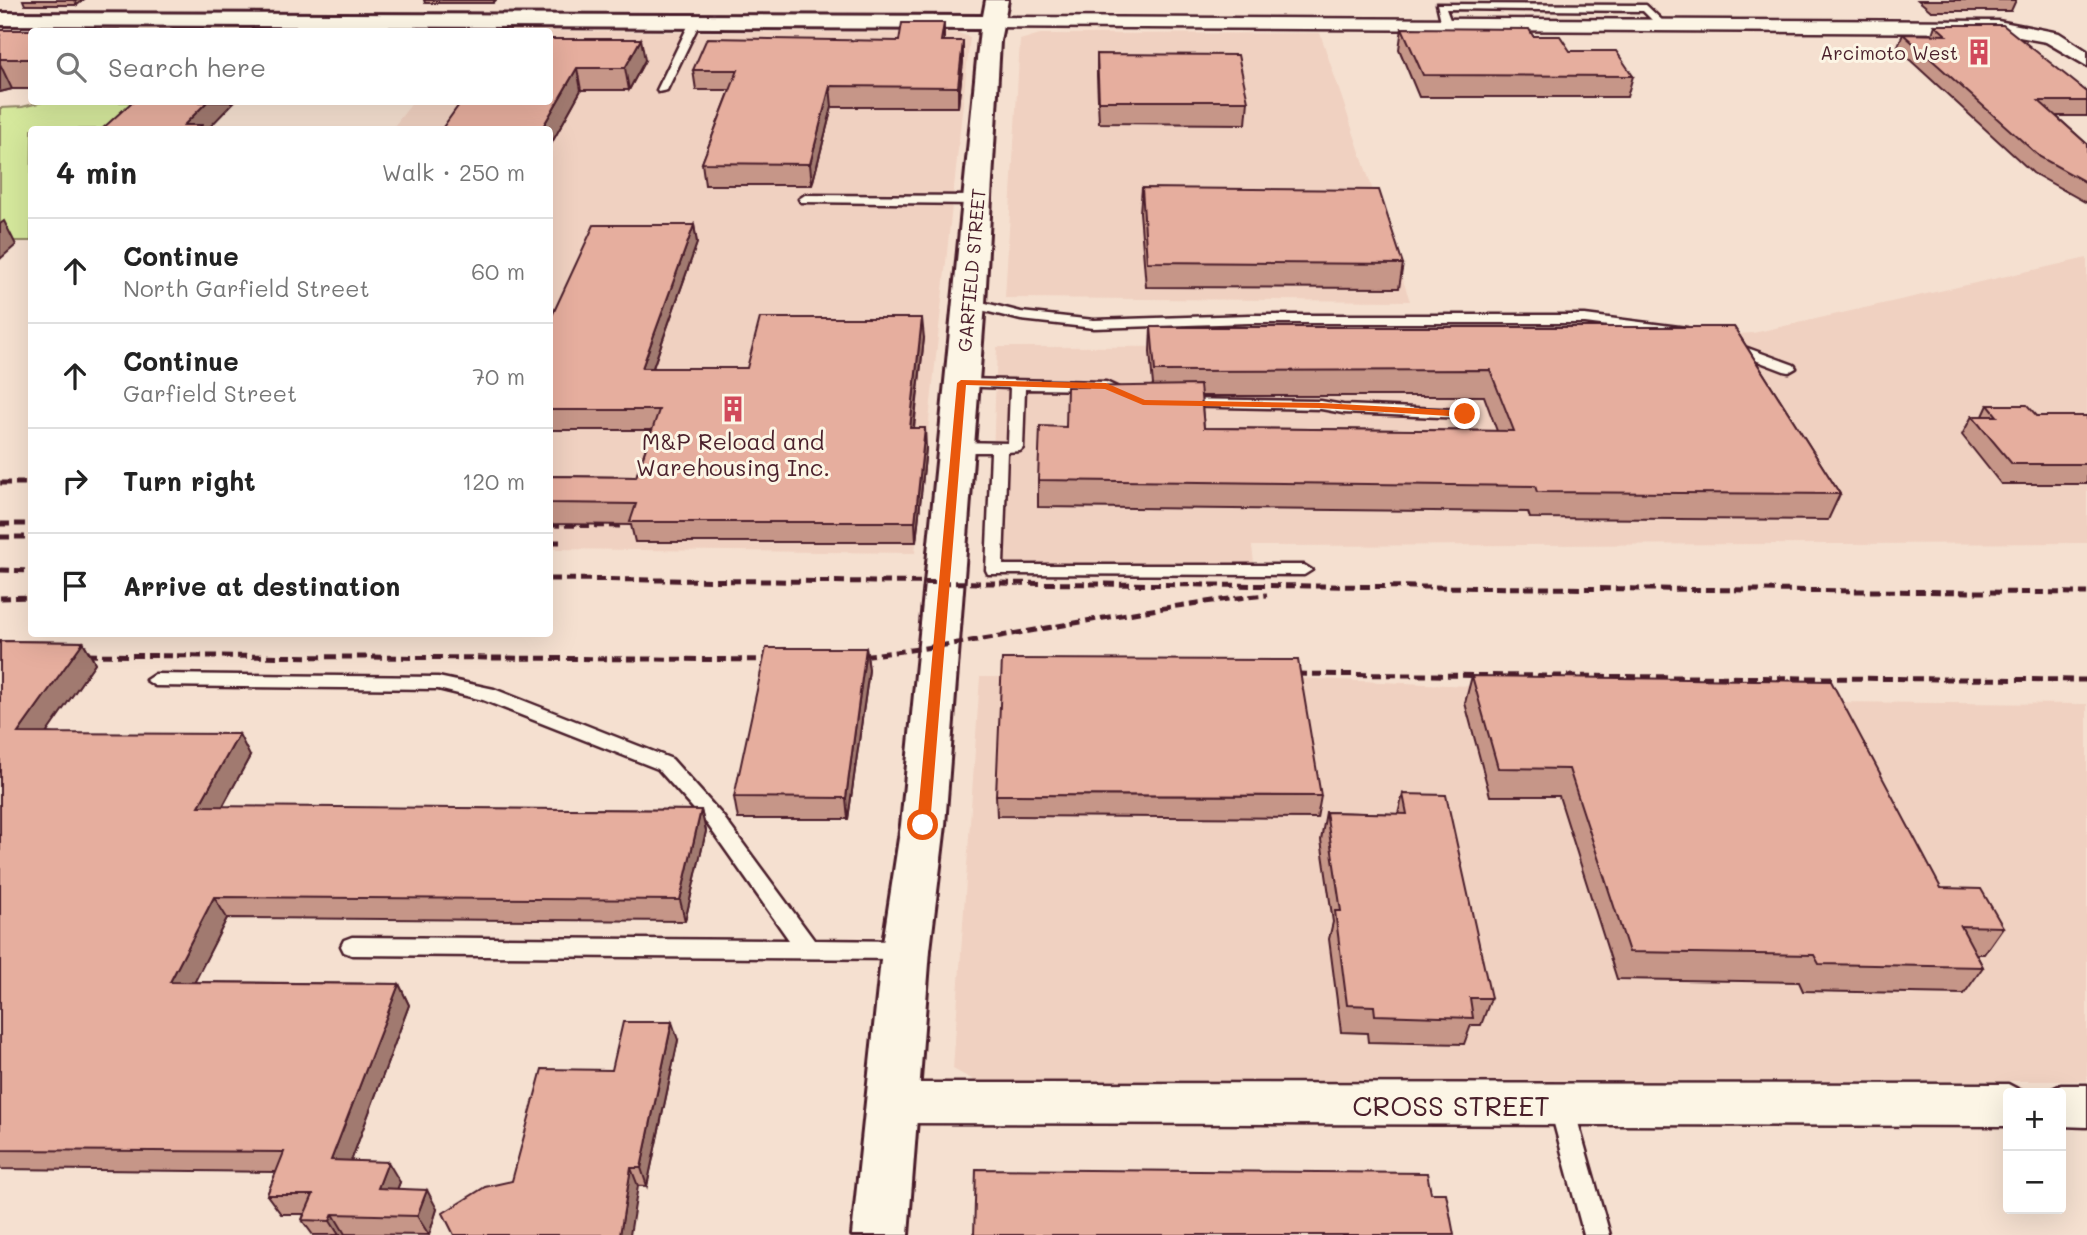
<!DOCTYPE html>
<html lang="en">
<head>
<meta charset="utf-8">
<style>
	:root { --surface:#fff; --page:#f6f6f6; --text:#222; --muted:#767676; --line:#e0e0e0 }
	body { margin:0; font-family:Mali,sans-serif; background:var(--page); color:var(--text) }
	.controls { position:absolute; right:21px; bottom:21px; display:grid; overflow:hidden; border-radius:7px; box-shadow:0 7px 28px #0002 }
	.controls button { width:63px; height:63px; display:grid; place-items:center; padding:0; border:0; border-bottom:2px solid var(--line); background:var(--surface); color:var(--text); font:35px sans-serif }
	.stop { position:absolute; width:21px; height:21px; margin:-16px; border:5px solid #ea580c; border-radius:50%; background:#fff }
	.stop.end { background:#ea580c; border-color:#fff; box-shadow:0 2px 7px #0008 }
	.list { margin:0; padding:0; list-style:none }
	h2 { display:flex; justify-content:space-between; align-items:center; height:91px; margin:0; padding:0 28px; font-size:30px }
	h2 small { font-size:23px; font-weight:400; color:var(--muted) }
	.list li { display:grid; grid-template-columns:46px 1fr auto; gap:21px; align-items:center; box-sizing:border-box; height:105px; padding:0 28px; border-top:2px solid var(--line) }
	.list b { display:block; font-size:26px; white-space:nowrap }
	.list p { margin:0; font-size:23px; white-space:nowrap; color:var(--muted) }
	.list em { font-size:23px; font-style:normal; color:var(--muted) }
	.icon { flex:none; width:38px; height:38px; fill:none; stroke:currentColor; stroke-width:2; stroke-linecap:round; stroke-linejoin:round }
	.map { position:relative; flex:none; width:2087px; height:1235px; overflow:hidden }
	.search { position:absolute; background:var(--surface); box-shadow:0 7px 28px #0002; left:28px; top:28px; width:525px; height:77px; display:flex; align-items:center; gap:18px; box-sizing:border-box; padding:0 24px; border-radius:7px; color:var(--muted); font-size:26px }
	.panel { position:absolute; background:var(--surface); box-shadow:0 7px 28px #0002; left:28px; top:126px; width:525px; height:511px; border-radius:7px }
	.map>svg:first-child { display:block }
</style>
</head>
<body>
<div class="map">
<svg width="2087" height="1235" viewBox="0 0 2087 1235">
	<rect width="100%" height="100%" fill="#f5e0d0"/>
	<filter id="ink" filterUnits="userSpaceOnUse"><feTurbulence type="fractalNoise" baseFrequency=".0143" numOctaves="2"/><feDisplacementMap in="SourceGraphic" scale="14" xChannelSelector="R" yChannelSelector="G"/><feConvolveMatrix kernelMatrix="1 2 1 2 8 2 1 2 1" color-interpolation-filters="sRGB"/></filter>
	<g filter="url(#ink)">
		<!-- built -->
		<path fill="#f0d1c1" d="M468 31 958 33 970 37 915 553 550 549V130H391L413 102H550V32Z
			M1320 33 1410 301 1005 298 1020 40 1040 34Z
			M2087 258V543L1252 546 1254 563 989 565 997 347 1539 346 1753 333Z
			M980 677 1296 678 1819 702 2087 704V1081H975L953 1069Z"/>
		<!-- green -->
		<path fill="#d5e89c" stroke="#908464" stroke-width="2" d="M43 102H145L121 129 32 130 31 241H0V108L22 107Z"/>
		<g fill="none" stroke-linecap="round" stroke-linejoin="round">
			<!-- service casing -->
			<g stroke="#4a1f2b" stroke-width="5">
				<path id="service" d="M1437 4 1646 5 1667 25 1659 27 1643 11 1446 9 1452 25 1447 28 1442 25Z
					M695 19 700 22 667 90 658 92 657 90 690 22Z
					M805 195 977 196 983 200 977 204 801 202 799 199Z
					M970 299 1021 312 1094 320 1249 315H1585L1687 328 1694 332 1687 336 1585 323H1249L1094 328 1021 320 965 306 963 303Z
					M1731 342 1794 365 1796 368 1789 372 1784 371 1726 349 1724 346Z
					M961 379 1106 382 1134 395 1127 399 1104 390 1025 389 1023 448 1020 451 1007 452 1003 565H1304L1312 570 1304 575 988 574 986 570 991 452H957L949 447 957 442 1008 443 1010 388 956 386 954 383Z
					M1178 399 1321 401 1343 405 1464 410 1471 414 1464 418 1343 413 1321 409 1173 406 1171 403Z
					M155 674 438 677 494 689 672 759 722 815 814 940 906 941 914 944 917 950 914 956 906 959 352 955 344 952 341 946 344 940 352 937 789 940 708 825 658 769 483 700 438 689 155 686 146 680Z
					M1561 1094 1569 1097 1573 1105 1610 1235H1584L1549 1105 1553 1097Z"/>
			</g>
			<!-- minor casing -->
			<g stroke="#4a1f2b" stroke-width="5">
				<path id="minor" d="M993 17 1998 21 2059 33 2087 51V66L2046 42 1998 33 986 27 984 23 986 19Z
					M893 1083 2008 1084 2025 1093H2008V1126L893 1123 877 1117 870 1103 877 1089Z
					M2061 1085H2087V1127L2061 1126V1093H2044Z"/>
			</g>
			<!-- tertiary casing -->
			<g stroke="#4a1f2b" stroke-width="6">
				<path id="tertiary" d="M986 0H1008L1000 41 985 303 945 825 930 950 908 1235H852L882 950 901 825 980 29 0 25V13L983 16Z"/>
			</g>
			<!-- service -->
			<use href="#service" fill="#fcf5e5" fill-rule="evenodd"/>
			<!-- minor -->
			<use href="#minor" fill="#fcf5e5" fill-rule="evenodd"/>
			<!-- tertiary -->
			<use href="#tertiary" fill="#fcf5e5" fill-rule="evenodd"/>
			<!-- rail -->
			<path stroke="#4a1f2b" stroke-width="5" stroke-dasharray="10 5" stroke-linecap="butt" d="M0 483H32
				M0 524H32
				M550 525 620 526
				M0 537H32
				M550 542H561
				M0 570 32 571
				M550 579 2087 593
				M0 598 32 597
				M72 655 782 660
				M849 657C990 644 1126 608 1267 595
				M1282 674 2087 680"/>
		</g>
		<!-- wall -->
		<path fill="#c69688" stroke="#4a1f2b" stroke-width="2" fill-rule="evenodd" d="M23 0H83L77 5H25Z
			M424 0H496L493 3H425Z
			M1918 0H2016L2011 11H1931Z
			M1935 25 2087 92V116H2056L2087 144V203L2033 173 1897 48 1903 34H1932Z
			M1402 28 1533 36 1633 76 1627 97H1419L1399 49Z
			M0 30 32 32V89H12L0 92Z
			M550 39 645 60 629 90H581L550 146Z
			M899 41H963V61L958 107H832L812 185H705L702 163 730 90H696L693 70Z
			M1097 54 1248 101 1246 124 1099 123 1097 76Z
			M1142 188 1403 264 1399 288 1146 287 1140 212Z
			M694 225 697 243 653 368H747L924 338 914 428 926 448 916 542H635L631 525 550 524V476L636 477 652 430H550V320Z
			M1151 327H1734L1840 494 1828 520 1530 518 1528 512 1038 507V480L1066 427 1153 385 1150 352ZM1201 396H1484L1497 431 1204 428Z
			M1988 405 2037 416H2087V484H2001L1962 435 1972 416H1983Z
			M0 641 83 642 95 663 46 733 250 756 222 807 701 810 706 831 685 921 227 918 194 982 399 984 409 1005 351 1161 400 1182 397 1189 437 1209 429 1235 345 1234V1235H313L302 1220 304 1214H281L267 1195 276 1172 0 1169Z
			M866 648 869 670 848 819H738L734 797Z
			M1472 676 1941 888 2003 927 1984 954H1976L1983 967 1964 994 1803 991 1799 982 1617 979 1559 796H1490L1465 703Z
			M1403 794 1491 998 1481 1025H1471L1464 1044 1368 1042 1367 1033 1341 1032 1329 939 1333 922 1321 840 1326 812 1398 814Z
			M996 795 1321 796 1317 818 997 816Z
			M678 1040 647 1186 512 1181 612 1070Z"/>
		<!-- shaded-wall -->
		<path fill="#a17a6f" stroke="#4a1f2b" stroke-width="2" d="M75 0H83L77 5Z
			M944 23V43L941 41Z
			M641 39 645 60 629 90 625 68Z
			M963 41V61L958 107V87Z
			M0 64 12 89 0 92Z
			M577 68 581 90 550 146V130H541Z
			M830 86 832 107 812 185 810 164Z
			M207 102H234L207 130H186L184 125Z
			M4 221 16 245 0 259V224Z
			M694 225 697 243 646 387 642 368Z
			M922 318 924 338 911 448 910 428Z
			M925 428 926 448 916 542 915 522Z
			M83 642 95 663 32 754 18 733Z
			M866 648 869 670 848 819 846 798Z
			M239 734 250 756 211 828 199 806Z
			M701 810 706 831 685 921 680 900Z
			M214 897 227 918 184 1003 170 982Z
			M399 984 409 1005 344 1180 331 1160Z
			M672 1022 678 1040 647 1186 641 1168Z
			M388 1162 400 1182 390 1208 378 1188Z
			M631 1168 638 1186 630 1235H620Z
			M427 1190 437 1209 429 1235 417 1216Z
			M333 1214 345 1234V1235H339L330 1221Z"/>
		<!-- building -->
		<path fill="#e6ae9e" stroke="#4a1f2b" stroke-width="2" d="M902 23H944L941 41H963L958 87 830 86 810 164 702 163 738 70H693L707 38 899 41Z
			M1935 25H2003L2087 92V101H2039L2087 144V183L2040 157 1903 34 1946 35Z
			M1402 28 1529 29 1533 36H1560L1570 51H1616L1633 76 1423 75Z
			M0 30H119L117 32H32V59H0Z
			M550 39H641L625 68H577L541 130H441L461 102H550Z
			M1097 54 1238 55 1248 101H1099Z
			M132 102H207L184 125H202L197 130H101Z
			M1142 188 1379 190 1403 264 1147 262Z
			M594 225H694L642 368H747L760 318H922L910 428H925L915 522H630L636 504 550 503V476L636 477 659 410H550V320Z
			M1151 327H1734L1840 494 1537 492 1535 486 1038 480 1040 426 1066 427 1067 387 1200 385 1204 428 1514 431 1490 370 1155 371Z
			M1988 405H2027L2037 416H2087V464H2012L1972 416H1997Z
			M0 641 83 642 18 733 239 734 199 806 701 810 680 900 214 897 170 982 399 984 331 1160 388 1162 378 1188 427 1190 417 1216 333 1214 330 1221 302 1220 313 1195H267L284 1152 0 1150Z
			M766 648H866L846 798 734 797Z
			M1002 659 1298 660 1321 796 996 795Z
			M1472 676 1831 681 1941 888 1981 889 2003 927 1961 926 1983 967 1819 964 1814 955 1629 952 1569 769 1498 768Z
			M1403 794 1446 795 1491 998H1470L1473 1018 1375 1015 1374 1006 1347 1005 1335 911H1341L1326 812 1407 814Z
			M623 1022H672L641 1168H631L620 1235H454L443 1213 485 1187 512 1181 542 1069 612 1070Z
			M976 1169 1427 1173 1431 1193H1446L1454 1235H974Z"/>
	</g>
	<!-- route -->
	<path fill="#ea580c" d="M961 380 1106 383 1145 400 1321 403 1465 411 1469 414 1465 417 1321 408 1143 405 1105 389 966 385 930 825 923 830 917 825 957 383Z"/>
	<!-- icons -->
	<defs>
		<g id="building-bare" transform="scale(2.1)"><path d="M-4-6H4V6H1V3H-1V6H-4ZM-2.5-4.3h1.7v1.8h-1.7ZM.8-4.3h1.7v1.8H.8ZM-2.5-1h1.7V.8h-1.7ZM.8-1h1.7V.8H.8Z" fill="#d1495b" stroke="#fcf5e5" stroke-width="2.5" paint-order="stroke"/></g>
	</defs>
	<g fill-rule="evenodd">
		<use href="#building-bare" x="1979" y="52"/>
		<use href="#building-bare" x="733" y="409"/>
	</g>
	<g text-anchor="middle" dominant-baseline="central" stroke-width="6" stroke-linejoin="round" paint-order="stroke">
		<!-- far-poi labels -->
		<g font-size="19" fill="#4a1f2b" stroke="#fcf5e5" text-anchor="end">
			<text x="1958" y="52">Arcimoto West</text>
		</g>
		<!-- far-street labels -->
		<g font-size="19" fill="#4a1f2b" stroke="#fcf5e5">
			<text transform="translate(971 270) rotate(-85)">GARFIELD STREET</text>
		</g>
		<!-- poi labels -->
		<g font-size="23" fill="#4a1f2b" stroke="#fcf5e5">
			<text x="733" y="441">M&amp;P Reload and<tspan x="733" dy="26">Warehousing Inc.</tspan></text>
		</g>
		<!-- near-street labels -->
		<g font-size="28" fill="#4a1f2b" stroke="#fcf5e5">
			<text x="1451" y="1105">CROSS STREET</text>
		</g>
	</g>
</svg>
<div class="controls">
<button>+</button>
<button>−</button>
</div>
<div class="stop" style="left:923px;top:825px"></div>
<div class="stop end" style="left:1465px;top:414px"></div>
<div class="search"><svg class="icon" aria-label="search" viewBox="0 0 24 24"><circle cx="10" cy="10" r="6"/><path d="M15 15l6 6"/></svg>Search here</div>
<section class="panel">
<h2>4 min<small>Walk · 250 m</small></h2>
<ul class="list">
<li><svg class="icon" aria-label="ahead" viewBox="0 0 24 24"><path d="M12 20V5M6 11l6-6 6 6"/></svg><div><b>Continue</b><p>North Garfield Street</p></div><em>60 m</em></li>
<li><svg class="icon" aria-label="ahead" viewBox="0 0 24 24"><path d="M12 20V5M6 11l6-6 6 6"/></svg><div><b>Continue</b><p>Garfield Street</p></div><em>70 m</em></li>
<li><svg class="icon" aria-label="right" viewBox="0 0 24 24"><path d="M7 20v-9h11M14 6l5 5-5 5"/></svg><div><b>Turn right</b></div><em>120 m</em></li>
<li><svg class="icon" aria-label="arrive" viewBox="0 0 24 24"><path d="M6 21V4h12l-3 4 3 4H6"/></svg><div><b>Arrive at destination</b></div></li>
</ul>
</section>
</div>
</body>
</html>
